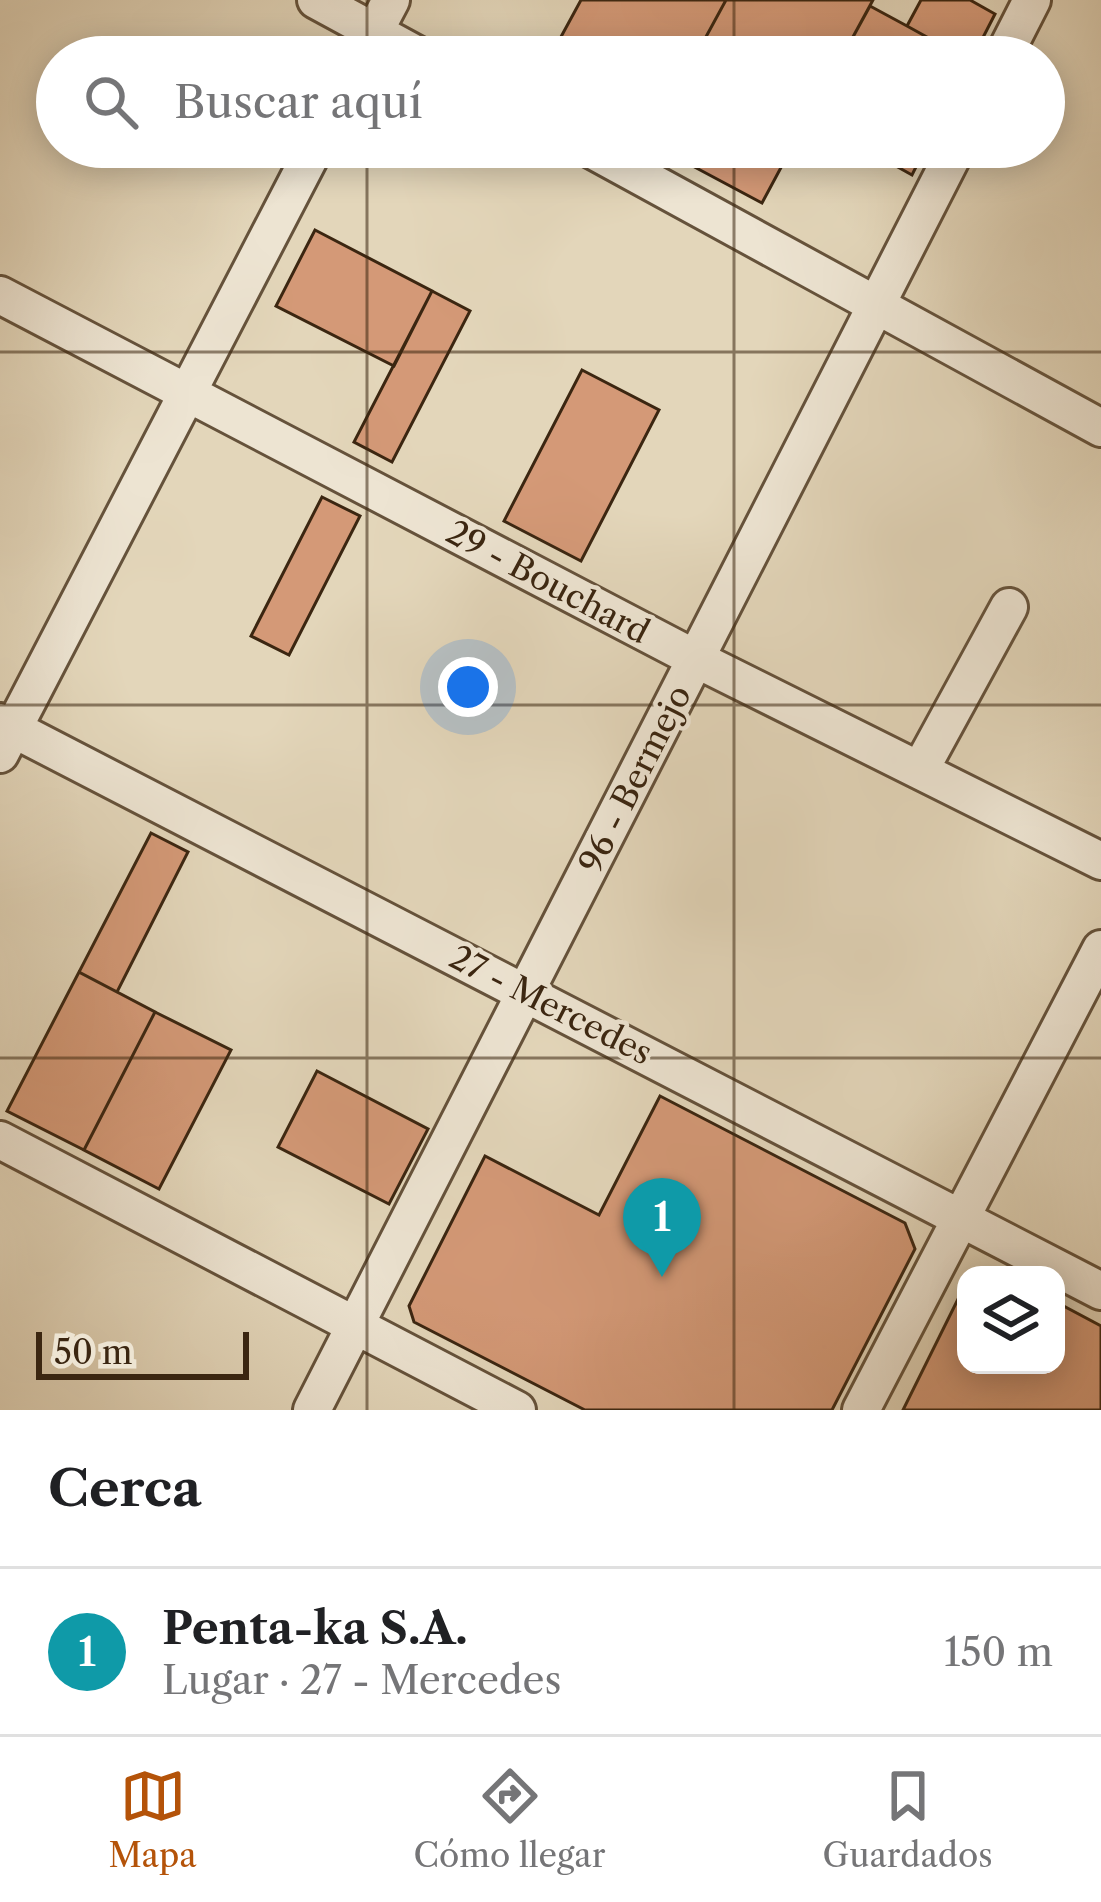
<!DOCTYPE html>
<html lang="es">
<head>
<meta charset="utf-8">
<style>
	:root { --surface:#fff; --page:#f6f6f6; --text:#202124; --muted:#757577; --line:#e0e0e0; --accent:#b45309 }
	body { margin:0; font-family:"Libre Caslon Text",serif; background:var(--page); color:var(--text) }
	.controls { position:absolute; right:36px; bottom:36px; display:grid; overflow:hidden; border-radius:24px; box-shadow:0 6px 30px #0003 }
	.controls button { width:108px; height:108px; display:grid; place-items:center; padding:0; border:0; border-bottom:3px solid var(--line); background:var(--surface); color:var(--text); font:60px sans-serif }
	.scale { position:absolute; left:36px; bottom:30px; width:213px; box-sizing:border-box; padding-left:12px; border:6px solid #3b2611; border-top:0; font-size:33px; line-height:42px; white-space:nowrap; color:#3b2611; -webkit-text-stroke:9px #ede4d2; paint-order:stroke }
	.you { position:absolute; left:468px; top:687px; width:42px; height:42px; margin:-30px; border:9px solid #fff; border-radius:50%; background:#1a73e8; box-shadow:0 0 0 18px #1a73e833 }
	.badge { display:grid; place-items:center; width:78px; height:78px; border-radius:50%; background:var(--accent); color:#fff; font-size:39px; font-weight:700 }
	.pin { position:absolute; translate:-50% -99px; filter:drop-shadow(0 3px 6px #0008) }
	.pin::after { content:''; position:absolute; top:63px; width:42px; height:36px; background:inherit; clip-path:polygon(0 0,100% 0,50% 100%) }
	.list { margin:0; padding:0; list-style:none }
	h2 { display:flex; justify-content:space-between; align-items:center; height:156px; margin:0; padding:0 48px; font-size:51px }
	h2 small { font-size:39px; font-weight:400; color:var(--muted) }
	.list li { display:grid; grid-template-columns:78px 1fr auto; gap:36px; align-items:center; box-sizing:border-box; height:168px; padding:0 48px; border-top:3px solid var(--line) }
	.list b { display:block; font-size:45px; white-space:nowrap }
	.list p { margin:0; font-size:39px; white-space:nowrap; color:var(--muted) }
	.list em { font-size:39px; font-style:normal; color:var(--muted) }
	.icon { flex:none; width:66px; height:66px; fill:none; stroke:currentColor; stroke-width:2; stroke-linecap:round; stroke-linejoin:round }
	.map { position:relative; flex:none; width:1101px; height:1410px; overflow:hidden }
	.search { position:absolute; background:var(--surface); box-shadow:0 6px 30px #0003; left:36px; right:36px; top:36px; height:132px; display:flex; align-items:center; gap:30px; box-sizing:border-box; padding:0 42px; border-radius:66px; color:var(--muted); font-size:45px }
	.sheet { height:324px; background:var(--surface) }
	nav { display:flex; justify-content:space-around; align-items:center; box-sizing:border-box; height:168px; border-top:3px solid var(--line); background:var(--surface); font-size:33px; color:var(--muted) }
	nav a { display:grid; justify-items:center; gap:6px }
	nav .on { color:var(--accent) }
	.map>svg:first-child { display:block }
</style>
</head>
<body>
<div class="map">
<svg width="1101" height="1410" viewBox="0 0 1101 1410">
	<rect width="100%" height="100%" fill="#e3d6ba"/>
	<filter id="stains"><feTurbulence type="fractalNoise" baseFrequency=".00167" numOctaves="4"/><feColorMatrix values="0 0 0 0 .2 0 0 0 0 .09 0 0 0 0 .02 0 0 0 .5 -.17"/></filter>
	<radialGradient id="worn" r=".72"><stop offset=".6" stop-color="#630" stop-opacity="0"/><stop offset="1" stop-color="#630" stop-opacity=".3"/></radialGradient>
	<!-- building -->
	<path fill="#d49977" stroke="#3b2611" stroke-width="3" d="M581 0H726L695 57H550Z
		M726 0H873L842 57H695Z
		M921 0H970L995 14 973 57H963L907 26Z
		M870 6 907 26 963 57H842Z
		M657 147H792L762 203Z
		M862 147H926L912 175Z
		M315 230 432 291 394 366 276 306Z
		M432 291 470 311 392 462 354 442Z
		M582 370 659 410 581 561 504 521Z
		M322 497 360 516 289 655 251 636Z
		M151 833 188 852 117 992 79 972Z
		M79 972 155 1012 84 1150 7 1111Z
		M155 1012 231 1050 159 1189 84 1150Z
		M317 1071 428 1129 389 1204 278 1147Z
		M660 1096 905 1223 915 1249 832 1410H585L414 1322 409 1306 485 1156 599 1215Z
		M966 1283V1365H1056V1302L1101 1326V1410H903Z"/>
	<g fill="none" stroke-linecap="round" stroke-linejoin="round">
		<!-- minor casing -->
		<g stroke="#65523b" stroke-width="42">
			<path id="minor" d="M316 0 421 57
				M361 57 391 0
				M1003 57 1032 0
				M587 147 1101 428
				M0 295 696 659 1101 861
				M0 722 1101 1291
				M0 754 315 147
				M920 770 1009 607
				M0 1140 517 1410
				M312 1410 957 147
				M861 1410 1101 949"/>
		</g>
		<!-- minor -->
		<use href="#minor" stroke="#ede4d2" stroke-width="36"/>
	</g>
	<!-- grid -->
	<path fill="none" stroke="#3b2611" stroke-width="3" stroke-opacity="0.55" d="M367 0V57M734 0V57M367 147V1410M734 147V1410M0 352H1101M0 705H1101M0 1058H1101"/>
	<g text-anchor="middle" dominant-baseline="central" stroke-width="9" stroke-linejoin="round" paint-order="stroke">
		<!-- street labels -->
		<g font-size="33" fill="#3b2611" stroke="#ede4d2">
			<text transform="translate(548 582) rotate(28)">29 - Bouchard</text>
			<text transform="translate(635 779) rotate(-63)">96 - Bermejo</text>
			<text transform="translate(551 1005) rotate(27)">27 - Mercedes</text>
		</g>
	</g>
	<rect width="100%" height="100%" filter="url(#stains)"/>
	<rect width="100%" height="100%" fill="url(#worn)"/>
</svg>
<div class="controls">
<button><svg class="icon" aria-label="layers" viewBox="0 0 24 24"><path d="M12 4l9 5-9 5-9-5zM3 14l9 5 9-5"/></svg></button>
</div>
<div class="scale">50 m</div>
<div class="you"></div>
<div class="pin badge" style="left:662px;top:1277px;background:#0f9aa8">1</div>
<div class="search"><svg class="icon" aria-label="search" viewBox="0 0 24 24"><circle cx="10" cy="10" r="6"/><path d="M15 15l6 6"/></svg>Buscar aquí</div>
</div>
<section class="sheet">
<h2>Cerca<small></small></h2>
<ul class="list">
<li><span class="badge" style="background:#0f9aa8">1</span><div><b>Penta-ka S.A.</b><p>Lugar · 27 - Mercedes</p></div><em>150 m</em></li>
</ul>
</section>
<nav>
<a class="on"><svg class="icon" aria-label="map" viewBox="0 0 24 24"><path d="M3 6l6-2 6 2 6-2v14l-6 2-6-2-6 2zM9 4v14M15 6v14"/></svg>Mapa</a>
<a><svg class="icon" aria-label="directions" viewBox="0 0 24 24"><path d="M12 3l9 9-9 9-9-9zM9 14v-3h6M13 9l2 2-2 2"/></svg>Cómo llegar</a>
<a><svg class="icon" aria-label="saved" viewBox="0 0 24 24"><path d="M7 4h10v16l-5-4-5 4z"/></svg>Guardados</a>
</nav>
</body>
</html>
